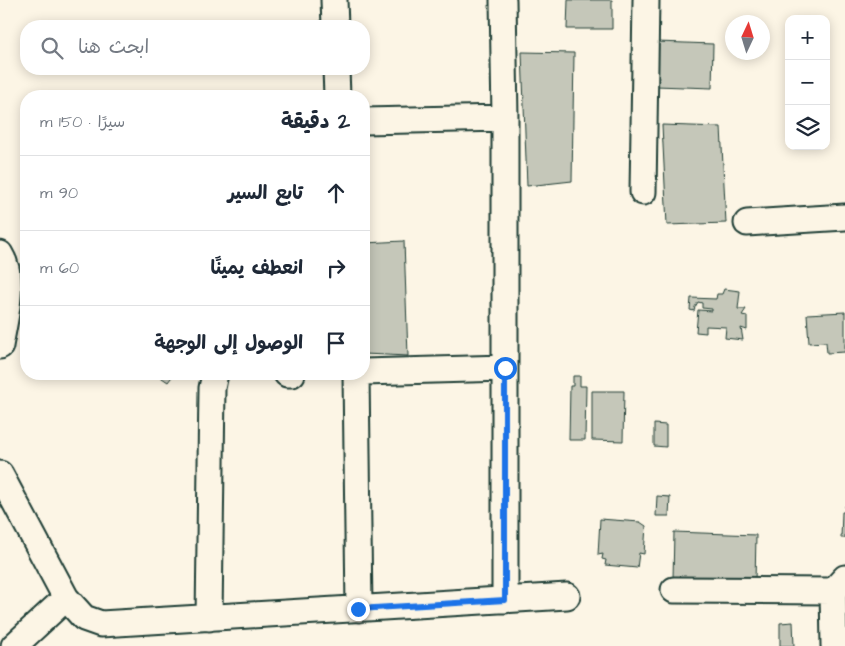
<!DOCTYPE html>
<html lang="ar">
<head>
<meta charset="utf-8">
<style>
	:root { --surface:#fff; --page:#f2f2f3; --text:#1f2937; --muted:#747a83; --line:#e0e1e3 }
	body { margin:0; font-family:"Architects Daughter","Playpen Sans Arabic",sans-serif; background:var(--page); color:var(--text); direction:rtl }
	.controls { position:absolute; right:15px; top:15px; display:grid; overflow:hidden; border-radius:10px; box-shadow:0 2px 12px #0003 }
	.controls button { width:45px; height:45px; display:grid; place-items:center; padding:0; border:0; border-bottom:1px solid var(--line); background:var(--surface); color:var(--text); font:25px sans-serif }
	.compass { position:absolute; left:725px; top:15px; width:45px; height:45px; border-radius:50%; background:var(--surface); box-shadow:0 2px 12px #0003; rotate:4deg }
	.stop { position:absolute; width:15px; height:15px; margin:-11px; border:4px solid #1a73e8; border-radius:50%; background:#fff }
	.stop.end { background:#1a73e8; border-color:#fff; box-shadow:0 1px 5px #0008 }
	.list { margin:0; padding:0; list-style:none }
	h2 { display:flex; justify-content:space-between; align-items:center; height:65px; margin:0; padding:0 20px; font-size:21px }
	h2 small { font-size:16px; font-weight:400; color:var(--muted) }
	.list li { display:grid; grid-template-columns:32px 1fr auto; gap:15px; align-items:center; box-sizing:border-box; height:75px; padding:0 20px; border-top:1px solid var(--line) }
	.list b { display:block; font-size:19px; white-space:nowrap }
	.list em { font-size:16px; font-style:normal; color:var(--muted) }
	.icon { flex:none; width:28px; height:28px; fill:none; stroke:currentColor; stroke-width:2; stroke-linecap:round; stroke-linejoin:round }
	.map { position:relative; flex:none; width:845px; height:646px; overflow:hidden; direction:ltr }
	.search { position:absolute; background:var(--surface); box-shadow:0 2px 12px #0003; left:20px; top:20px; width:350px; height:55px; display:flex; align-items:center; gap:12px; box-sizing:border-box; padding:0 18px; border-radius:20px; color:var(--muted); font-size:19px }
	.panel { position:absolute; background:var(--surface); box-shadow:0 2px 12px #0003; left:20px; top:90px; width:350px; height:290px; border-radius:20px; direction:rtl }
	.map>svg:first-child { display:block }
</style>
</head>
<body>
<div class="map">
<svg width="845" height="646" viewBox="0 0 845 646">
	<rect width="100%" height="100%" fill="#fcf5e5"/>
	<filter id="ink" filterUnits="userSpaceOnUse"><feTurbulence type="fractalNoise" baseFrequency=".02" numOctaves="2"/><feDisplacementMap in="SourceGraphic" scale="10" xChannelSelector="R" yChannelSelector="G"/><feConvolveMatrix kernelMatrix="1 2 1 2 8 2 1 2 1" color-interpolation-filters="sRGB"/></filter>
	<g filter="url(#ink)">
		<!-- building -->
		<path fill="#c5c7b9" stroke="#1f3d34" d="M568 0H612V29H567Z
			M657 42 713 44 712 88 656 86Z
			M522 52 574 53 572 181 527 186Z
			M662 125 721 127 726 223 667 225Z
			M404 241 408 356 364 354V243Z
			M724 289 740 291 738 309H746L742 315 747 316V330L741 328 743 340 725 338 726 327 706 326V333L696 332 698 310 712 311V309L702 308V303L698 302 695 307 694 311 690 310 691 298 716 299 717 294H722Z
			M845 312V352L827 353 826 342 809 343 807 314Z
			M156 374H174L168 382Z
			M573 376H580V386H586L585 440H569L570 386H573Z
			M592 391H624L623 441 592 440Z
			M654 424 666 425V447L654 446Z
			M657 496 670 497 669 516H656Z
			M845 506V538H841L842 512H845Z
			M600 519 640 522 646 526 644 554 639 553 637 568 605 565 606 560 602 559 603 554 598 555Z
			M674 532 756 535 755 582 673 579Z
			M793 622 794 646H780V623Z"/>
		<g fill="none" stroke-linecap="round" stroke-linejoin="round">
			<!-- minor casing -->
			<g stroke="#1f3d34" stroke-width="29">
				<path id="minor" d="M334 0 335 26
					M336 69 337 96
					M505 118V600
					M364 121 505 118 503 0
					M643 192 646 0
					M747 223 845 217
					M0 254C16 280 5 317 0 346
					M364 372 505 368
					M287 374H292
					M356 374 359 609
					M0 474 66 598 84 618 101 624 567 596
					M674 590 833 591
					M209 618 212 388 215 374
					M14 646 66 598
					M834 646 833 591 845 578"/>
			</g>
			<!-- minor -->
			<use href="#minor" stroke="#fcf5e5" stroke-width="25"/>
		</g>
	</g>
	<g fill="none" stroke-linecap="round" stroke-linejoin="round" filter="url(#ink)">
		<!-- route -->
		<path stroke="#1a73e8" stroke-width="6" d="M358 609 505 600V368"/>
	</g>
</svg>
<div class="controls">
<button>+</button>
<button>−</button>
<button><svg class="icon" aria-label="layers" viewBox="0 0 24 24"><path d="M12 4l9 5-9 5-9-5zM3 14l9 5 9-5"/></svg></button>
</div>
<svg class="compass" viewBox="-18 -18 36 36"><path d="M0-13l5 13h-10z" fill="#e53935"/><path d="M0 13l5-13h-10z" fill="#747a83"/></svg>
<div class="stop" style="left:505px;top:368px"></div>
<div class="stop end" style="left:358px;top:609px"></div>
<div class="search"><svg class="icon" aria-label="search" viewBox="0 0 24 24"><circle cx="10" cy="10" r="6"/><path d="M15 15l6 6"/></svg>ابحث هنا</div>
<section class="panel">
<h2>2 دقيقة<small>سيرًا · 150 m</small></h2>
<ul class="list">
<li><svg class="icon" aria-label="ahead" viewBox="0 0 24 24"><path d="M12 20V5M6 11l6-6 6 6"/></svg><div><b>تابع السير</b></div><em>90 m</em></li>
<li><svg class="icon" aria-label="right" viewBox="0 0 24 24"><path d="M7 20v-9h11M14 6l5 5-5 5"/></svg><div><b>انعطف يمينًا</b></div><em>60 m</em></li>
<li><svg class="icon" aria-label="arrive" viewBox="0 0 24 24"><path d="M6 21V4h12l-3 4 3 4H6"/></svg><div><b>الوصول إلى الوجهة</b></div></li>
</ul>
</section>
</div>
</body>
</html>
